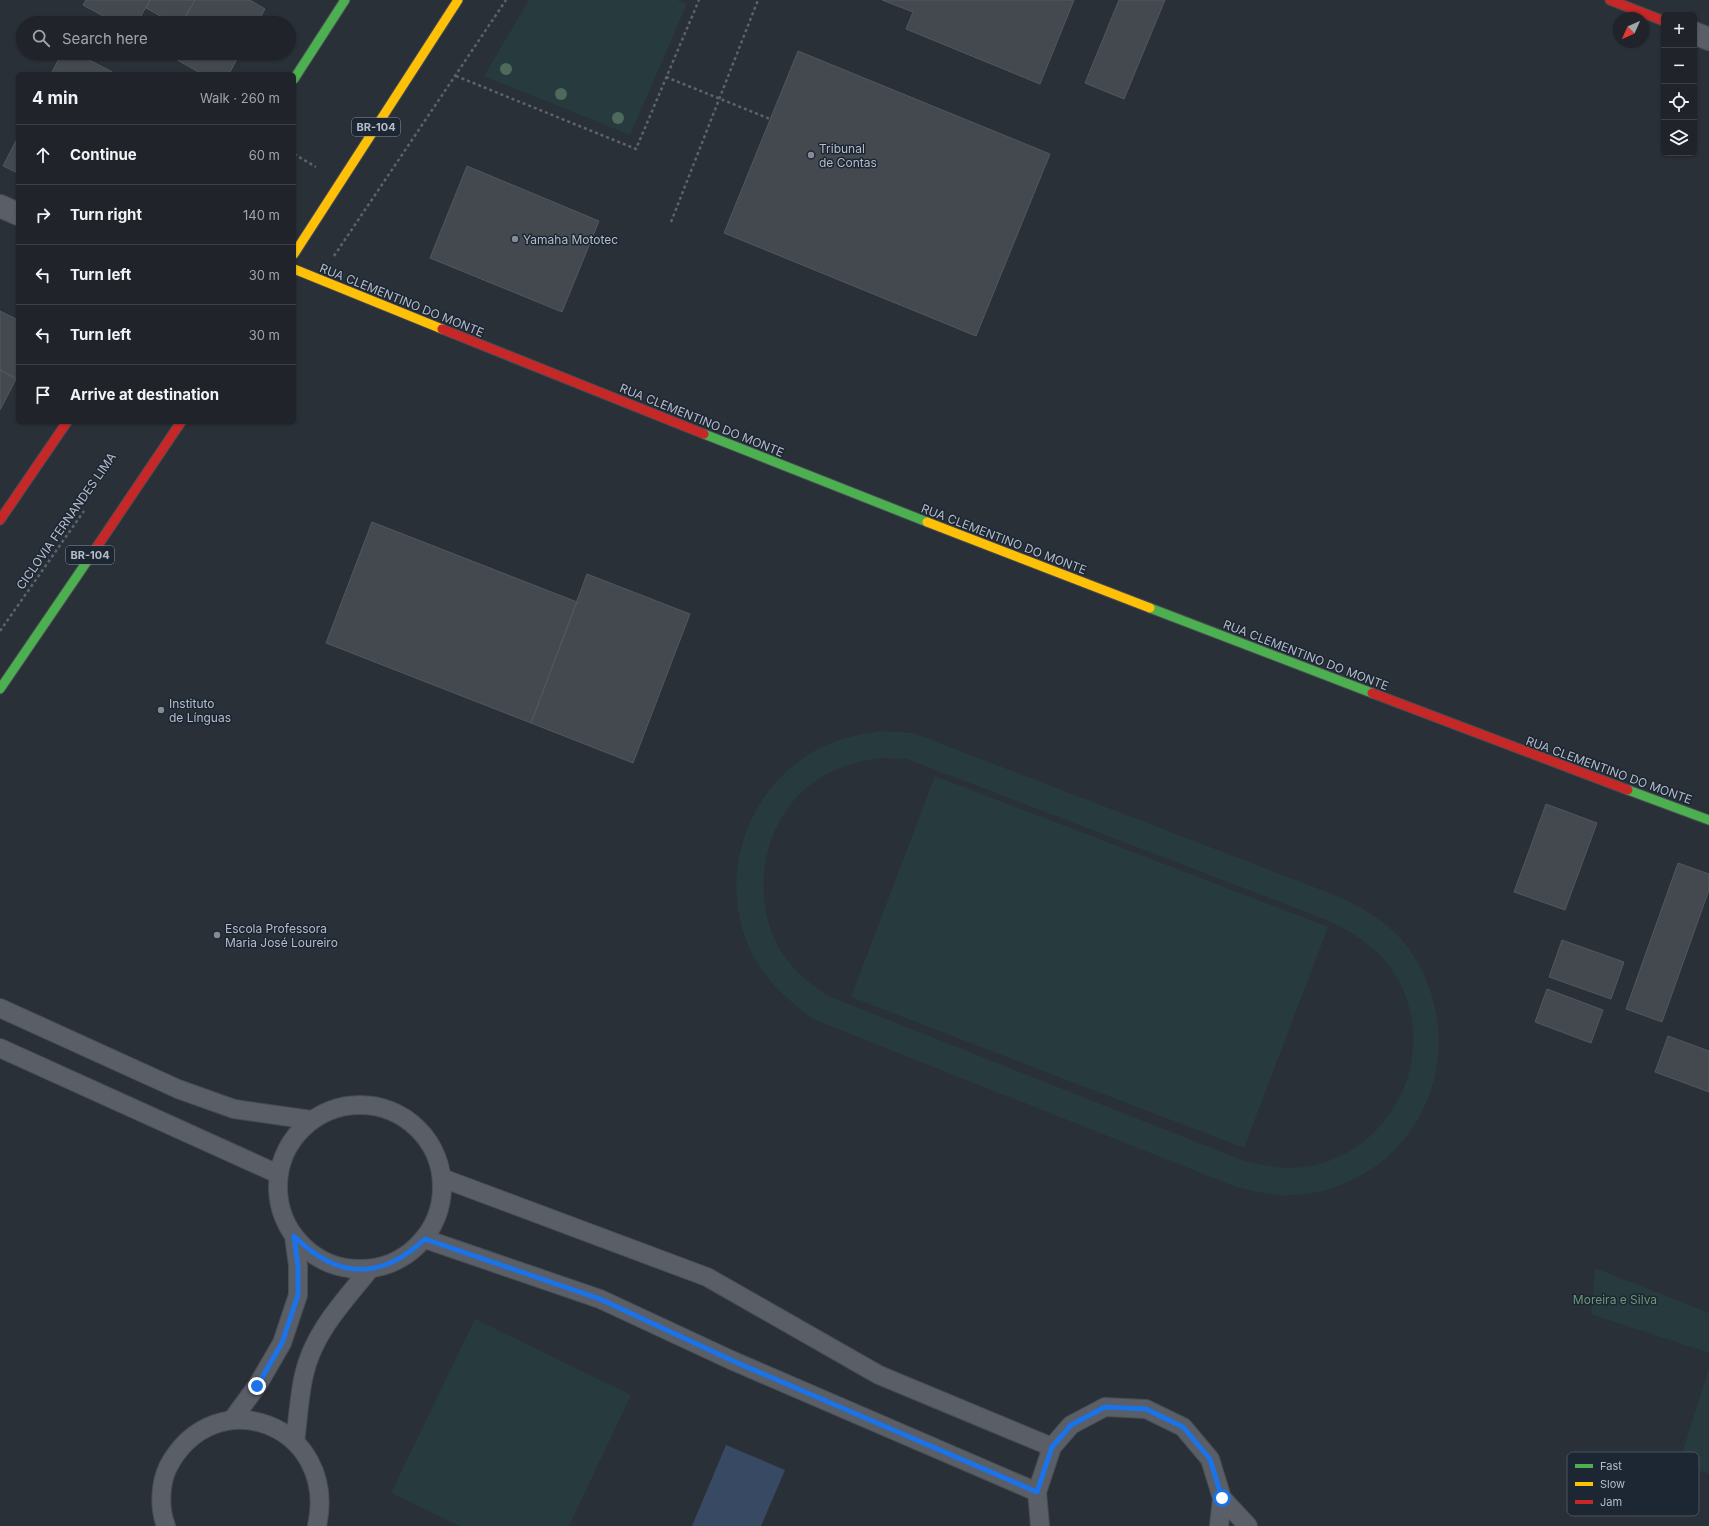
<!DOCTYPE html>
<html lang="en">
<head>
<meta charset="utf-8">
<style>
	:root { --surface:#20242a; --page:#2d3036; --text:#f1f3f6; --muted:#a2a4a8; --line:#3d4147 }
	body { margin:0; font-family:Inter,sans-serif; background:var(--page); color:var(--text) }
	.controls { position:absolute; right:12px; top:12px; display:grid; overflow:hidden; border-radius:6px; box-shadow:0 1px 3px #0004 }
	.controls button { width:36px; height:36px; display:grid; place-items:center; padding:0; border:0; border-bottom:1px solid var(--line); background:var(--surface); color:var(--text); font:20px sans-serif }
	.compass { position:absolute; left:1613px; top:12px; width:36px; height:36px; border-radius:50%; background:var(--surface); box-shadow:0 1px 3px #0004; rotate:225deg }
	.stop { position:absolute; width:12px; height:12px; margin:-9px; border:3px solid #1a73e8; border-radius:50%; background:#fff }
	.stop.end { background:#1a73e8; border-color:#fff; box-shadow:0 1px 4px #0008 }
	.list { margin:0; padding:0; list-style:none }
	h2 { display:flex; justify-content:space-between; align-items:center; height:52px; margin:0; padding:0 16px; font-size:17px }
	h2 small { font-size:13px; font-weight:400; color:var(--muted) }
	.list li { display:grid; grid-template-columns:26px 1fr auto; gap:12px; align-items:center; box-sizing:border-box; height:60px; padding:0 16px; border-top:1px solid var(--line) }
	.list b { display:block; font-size:15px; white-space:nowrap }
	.list em { font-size:13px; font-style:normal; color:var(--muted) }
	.icon { flex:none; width:22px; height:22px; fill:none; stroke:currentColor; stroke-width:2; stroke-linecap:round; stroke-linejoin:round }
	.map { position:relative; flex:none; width:1709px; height:1526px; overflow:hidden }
	.search { position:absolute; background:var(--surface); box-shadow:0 1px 3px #0004; left:16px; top:16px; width:280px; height:44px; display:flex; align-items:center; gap:10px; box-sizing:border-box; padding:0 14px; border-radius:22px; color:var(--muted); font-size:15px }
	.panel { position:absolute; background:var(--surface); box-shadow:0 1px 3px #0004; left:16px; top:72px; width:280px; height:352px; border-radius:6px }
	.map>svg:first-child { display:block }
</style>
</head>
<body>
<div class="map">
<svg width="1709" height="1526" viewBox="0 0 1709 1526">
	<rect width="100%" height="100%" fill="#2a3038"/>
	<!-- green -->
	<path fill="#273a3e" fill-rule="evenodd" d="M529 0H677L687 4 630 135 484 76Z
		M880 731 913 733 1337 896C1364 908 1391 924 1409 949 1479 1049 1419 1185 1296 1195 1276 1197 1256 1191 1236 1187L813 1019C787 1000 767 982 752 953 714 878 748 783 822 747 840 738 861 734 880 731ZM882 758 907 759 1327 920C1350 931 1372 944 1388 964 1442 1036 1405 1140 1319 1164 1294 1171 1269 1167 1244 1161L826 995C805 980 786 964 775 940 747 879 771 797 835 770 851 763 866 760 882 758Z
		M935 776 1328 927 1244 1148 851 997Z
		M1595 1268 1709 1313V1353L1591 1314Z
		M475 1319 631 1395 569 1526H460L391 1493Z
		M1709 1368V1474L1679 1463Z"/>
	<!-- water -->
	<path fill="#384963" d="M726 1445 785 1470 761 1526H692Z"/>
	<!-- building -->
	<path fill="#444950" stroke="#52575f" d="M86 0H150L137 23H116L83 5Z
		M150 0H195L182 23H173L146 8Z
		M195 0H250L265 9 257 23H182Z
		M882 0H1074L1040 84 906 29 913 12Z
		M1119 0H1165L1124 99 1085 83Z
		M798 51 1050 154 976 336 724 233Z
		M62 53H76L116 74H51Z
		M165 53H227L237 59 229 74H202Z
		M227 53H240L237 59Z
		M18 137V173L3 166Z
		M467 166 599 221 562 312 430 258Z
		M0 311 18 320V379L0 370Z
		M0 370 16 379 0 410Z
		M372 522 577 602 531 723 326 643Z
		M587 574 690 614 633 763 531 723Z
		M1546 804 1597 823 1565 910 1514 892Z
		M1678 863 1709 874V890L1662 1022 1626 1009Z
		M1562 940 1624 962 1611 999 1549 977Z
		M1547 989 1603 1010 1591 1043 1535 1022Z
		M1668 1036 1709 1051V1092L1655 1072Z"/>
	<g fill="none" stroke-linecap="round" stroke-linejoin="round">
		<!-- lane casing -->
		<g stroke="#484c53" stroke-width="20">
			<path id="lane" d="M0 1008 178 1089 234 1109 311 1120
				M0 1048 278 1174
				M278 1187a82 82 0 1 1 164 0a82 82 0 1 1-164 0Z
				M442 1178 707 1277 879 1375 1052 1447
				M425 1239 600 1299 731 1360 1037 1492
				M232 1420 257 1386 282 1343 298 1295V1266L294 1236
				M295 1442C298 1420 299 1396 304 1375 313 1333 344 1301 370 1269
				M1222 1498 1248 1526
				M166 1526C159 1508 160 1484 168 1467 215 1378 339 1425 317 1526
				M1040 1526 1037 1492 1052 1447 1071 1425 1105 1407 1146 1409 1183 1427 1210 1459 1222 1498 1219 1526"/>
		</g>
		<!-- street casing -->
		<g stroke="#484c53" stroke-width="24">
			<path id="street" d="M1694 33 1709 39
				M0 206 18 214"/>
		</g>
		<!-- fast casing -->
		<g stroke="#484c53" stroke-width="11">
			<path id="fast" d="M294 79 345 0
				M704 434 927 522
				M1150 608 1372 693
				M0 689 88 560
				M1628 790 1709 820"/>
		</g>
		<!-- slow casing -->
		<g stroke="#484c53" stroke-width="11">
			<path id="slow" d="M294 254 458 0
				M294 269 442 329
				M927 522 1150 608"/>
		</g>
		<!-- jam casing -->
		<g stroke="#484c53" stroke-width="11">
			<path id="jam" d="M1610 0 1664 21
				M442 329 704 434
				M0 520 67 422
				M88 560 181 422
				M1372 693 1628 790"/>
		</g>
		<!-- path -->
		<path stroke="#5d636a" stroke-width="2.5" stroke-dasharray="3 3" stroke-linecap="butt" d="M456 76 636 149 699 0
			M666 77 770 119
			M294 154 316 167
			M671 222 758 0
			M334 256 506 0
			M0 631 84 511"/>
		<!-- lane -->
		<use href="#lane" stroke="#5a5e66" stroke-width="18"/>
		<!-- street -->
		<use href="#street" stroke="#5a5e66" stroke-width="22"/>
		<!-- fast -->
		<use href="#fast" stroke="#4caf50" stroke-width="9"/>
		<!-- slow -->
		<use href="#slow" stroke="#ffc107" stroke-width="9"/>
		<!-- jam -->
		<use href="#jam" stroke="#c62828" stroke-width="9"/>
	</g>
	<!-- trees -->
	<g fill="#4e6a5a">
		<circle cx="506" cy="69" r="6"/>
		<circle cx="561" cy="94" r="6"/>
		<circle cx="618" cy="118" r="6"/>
	</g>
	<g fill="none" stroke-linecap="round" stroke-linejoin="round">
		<!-- route -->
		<path stroke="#1a73e8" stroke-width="5" d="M257 1386 282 1343 298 1295V1266L294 1236C337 1279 380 1281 425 1239L600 1299 731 1360 1037 1492 1052 1447 1071 1425 1105 1407 1146 1409 1183 1427 1210 1459 1222 1498"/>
	</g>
	<!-- markers -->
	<g fill="#848b96" stroke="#1d2633" stroke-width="1.5">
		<circle cx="811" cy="155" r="4"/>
		<circle cx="515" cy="239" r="4"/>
		<circle cx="161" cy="710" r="4"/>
		<circle cx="217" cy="935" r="4"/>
	</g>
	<g text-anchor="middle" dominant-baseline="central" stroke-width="3" stroke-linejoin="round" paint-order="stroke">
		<!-- shield labels -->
		<g fill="#1d2633" stroke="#878f9c" stroke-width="1">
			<rect x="352" y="118" width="48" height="18" rx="3"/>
			<rect x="66" y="546" width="48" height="18" rx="3"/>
		</g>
		<g font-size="11" font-weight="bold" fill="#b4bcc9">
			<text x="376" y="127">BR-104</text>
			<text x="90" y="555">BR-104</text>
		</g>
		<!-- poi labels -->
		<g font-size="12" fill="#b4bcc9" stroke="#1d2633" text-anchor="start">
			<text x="819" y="148">Tribunal<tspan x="819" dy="14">de Contas</tspan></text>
			<text x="523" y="239">Yamaha Mototec</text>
			<text x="169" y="703">Instituto<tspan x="169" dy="14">de Línguas</tspan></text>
			<text x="225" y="928">Escola Professora<tspan x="225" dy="14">Maria José Loureiro</tspan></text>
		</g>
		<!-- street labels -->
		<g font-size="12" fill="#b4bcc9" stroke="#1d2633">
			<text transform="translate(402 300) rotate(22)">RUA CLEMENTINO DO MONTE</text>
			<text transform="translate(702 420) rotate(22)">RUA CLEMENTINO DO MONTE</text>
			<text transform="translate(66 521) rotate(-55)">CICLOVIA FERNANDES LIMA</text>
			<text transform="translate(1004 539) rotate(21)">RUA CLEMENTINO DO MONTE</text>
			<text transform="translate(1306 655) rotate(21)">RUA CLEMENTINO DO MONTE</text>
			<text transform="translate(1609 770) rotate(20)">RUA CLEMENTINO DO MONTE</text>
		</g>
		<!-- park labels -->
		<g font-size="12" fill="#6b9a76" stroke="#1d2633">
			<text x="1615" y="1299">Moreira e Silva</text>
		</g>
	</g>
	<!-- legend -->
	<rect x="1567" y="1452" width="132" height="64" rx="6" fill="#1d2633" stroke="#4a5360" stroke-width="1"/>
	<rect x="1575" y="1464" width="18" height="4" fill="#4caf50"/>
	<rect x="1575" y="1482" width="18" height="4" fill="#ffc107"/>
	<rect x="1575" y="1500" width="18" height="4" fill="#c62828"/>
	<g font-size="11" fill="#b4bcc9">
		<text x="1600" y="1470">Fast</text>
		<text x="1600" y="1488">Slow</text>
		<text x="1600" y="1506">Jam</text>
	</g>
</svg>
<div class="controls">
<button>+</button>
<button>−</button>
<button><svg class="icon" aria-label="locate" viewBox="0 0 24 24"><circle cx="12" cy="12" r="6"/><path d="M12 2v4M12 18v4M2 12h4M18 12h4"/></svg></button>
<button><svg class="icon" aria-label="layers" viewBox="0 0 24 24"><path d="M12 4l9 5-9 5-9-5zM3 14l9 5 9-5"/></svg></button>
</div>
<svg class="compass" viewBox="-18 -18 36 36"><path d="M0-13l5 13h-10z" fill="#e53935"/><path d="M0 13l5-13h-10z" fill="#a2a4a8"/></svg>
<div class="stop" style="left:1222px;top:1498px"></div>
<div class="stop end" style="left:257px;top:1386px"></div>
<div class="search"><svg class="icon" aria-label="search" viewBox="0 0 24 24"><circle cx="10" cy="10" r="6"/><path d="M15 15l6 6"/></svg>Search here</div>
<section class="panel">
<h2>4 min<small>Walk · 260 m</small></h2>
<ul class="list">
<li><svg class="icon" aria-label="ahead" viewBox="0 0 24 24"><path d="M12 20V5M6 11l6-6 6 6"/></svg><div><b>Continue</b></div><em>60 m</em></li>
<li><svg class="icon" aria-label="right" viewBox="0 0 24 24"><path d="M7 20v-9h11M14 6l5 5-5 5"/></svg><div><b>Turn right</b></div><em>140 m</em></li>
<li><svg class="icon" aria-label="left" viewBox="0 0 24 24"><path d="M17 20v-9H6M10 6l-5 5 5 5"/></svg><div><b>Turn left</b></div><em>30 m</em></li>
<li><svg class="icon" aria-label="left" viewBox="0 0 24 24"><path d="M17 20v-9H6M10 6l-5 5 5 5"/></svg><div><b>Turn left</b></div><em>30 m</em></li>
<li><svg class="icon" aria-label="arrive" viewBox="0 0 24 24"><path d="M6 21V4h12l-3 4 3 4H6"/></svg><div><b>Arrive at destination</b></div></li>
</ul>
</section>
</div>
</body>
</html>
